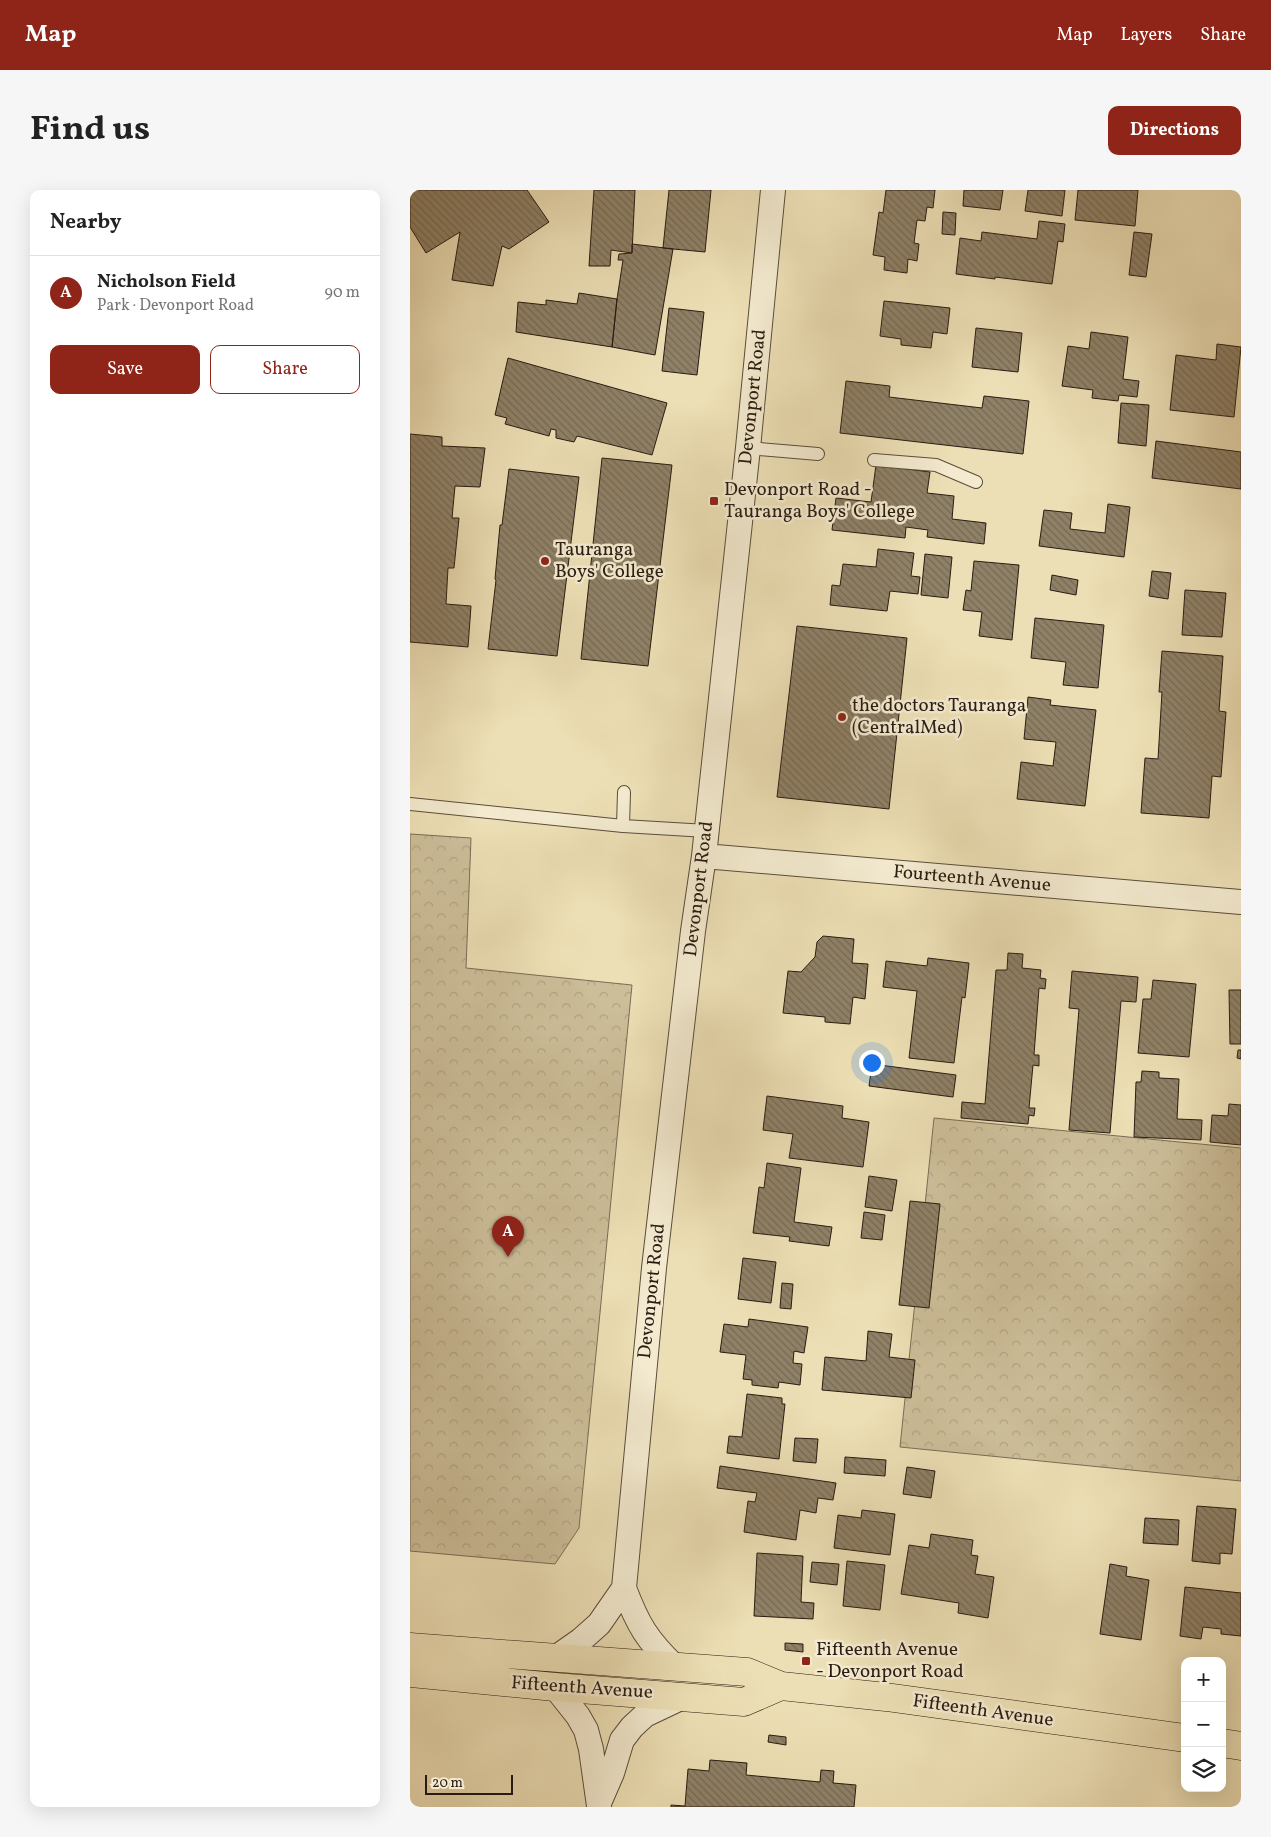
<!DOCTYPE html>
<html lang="en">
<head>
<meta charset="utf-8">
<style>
	:root { --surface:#fff; --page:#f6f6f6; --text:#222; --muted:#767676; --line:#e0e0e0; --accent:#8f2418 }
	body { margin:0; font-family:Vollkorn,serif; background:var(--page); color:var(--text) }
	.controls { position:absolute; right:15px; bottom:15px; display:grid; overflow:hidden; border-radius:10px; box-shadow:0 5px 20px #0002 }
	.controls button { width:45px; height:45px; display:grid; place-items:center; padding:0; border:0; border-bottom:1px solid var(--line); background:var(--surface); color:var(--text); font:25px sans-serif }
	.scale { position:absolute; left:15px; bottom:12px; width:88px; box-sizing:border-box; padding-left:5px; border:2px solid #291c12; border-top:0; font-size:14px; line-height:18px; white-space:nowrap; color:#291c12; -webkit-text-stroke:4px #f3eacf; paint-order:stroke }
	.you { position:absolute; left:461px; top:872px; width:18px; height:18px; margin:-12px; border:4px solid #fff; border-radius:50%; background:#1a73e8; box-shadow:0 0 0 8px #1a73e833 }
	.badge { display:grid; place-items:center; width:32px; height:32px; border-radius:50%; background:var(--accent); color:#fff; font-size:16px; font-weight:700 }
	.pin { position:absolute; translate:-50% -41px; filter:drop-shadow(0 1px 2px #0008) }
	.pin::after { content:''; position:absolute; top:26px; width:18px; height:15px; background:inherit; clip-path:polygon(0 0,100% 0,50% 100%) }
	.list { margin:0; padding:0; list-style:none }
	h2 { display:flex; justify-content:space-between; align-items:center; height:65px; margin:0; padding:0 20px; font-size:21px }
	h2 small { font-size:16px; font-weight:400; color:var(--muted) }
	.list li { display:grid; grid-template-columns:32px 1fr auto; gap:15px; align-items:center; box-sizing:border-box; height:75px; padding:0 20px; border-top:1px solid var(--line) }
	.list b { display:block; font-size:19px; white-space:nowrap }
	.list p { margin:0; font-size:16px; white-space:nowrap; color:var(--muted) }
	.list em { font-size:16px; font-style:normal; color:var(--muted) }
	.actions { display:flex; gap:10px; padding:15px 20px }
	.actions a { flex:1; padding:11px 0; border:1px solid var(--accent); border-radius:10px; text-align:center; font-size:18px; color:var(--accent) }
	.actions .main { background:var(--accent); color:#fff }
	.icon { flex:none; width:28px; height:28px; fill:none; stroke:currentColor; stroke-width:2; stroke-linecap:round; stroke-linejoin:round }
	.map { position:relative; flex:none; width:831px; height:1617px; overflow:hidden; border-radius:10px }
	header { display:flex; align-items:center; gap:30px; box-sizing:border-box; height:70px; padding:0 25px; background:var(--accent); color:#fff }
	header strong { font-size:24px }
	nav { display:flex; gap:28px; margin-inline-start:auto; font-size:18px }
	.intro { display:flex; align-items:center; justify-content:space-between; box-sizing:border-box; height:120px; padding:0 30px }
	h1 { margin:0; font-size:35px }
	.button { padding:12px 22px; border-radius:10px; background:var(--accent); color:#fff; font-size:18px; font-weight:700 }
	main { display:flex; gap:30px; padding:0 30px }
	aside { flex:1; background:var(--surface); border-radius:10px; box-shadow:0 5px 20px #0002 }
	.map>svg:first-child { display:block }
</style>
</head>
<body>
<header>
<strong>Map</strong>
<nav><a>Map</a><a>Layers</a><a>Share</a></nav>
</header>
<div class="intro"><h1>Find us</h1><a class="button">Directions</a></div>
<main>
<aside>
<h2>Nearby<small></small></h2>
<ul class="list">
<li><span class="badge">A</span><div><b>Nicholson Field</b><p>Park · Devonport Road</p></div><em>90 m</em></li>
</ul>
<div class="actions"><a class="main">Save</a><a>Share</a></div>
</aside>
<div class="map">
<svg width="831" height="1617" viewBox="0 0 831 1617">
	<defs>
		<pattern id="park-crowns" width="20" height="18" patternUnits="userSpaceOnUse" patternTransform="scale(1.25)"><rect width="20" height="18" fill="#ccbe99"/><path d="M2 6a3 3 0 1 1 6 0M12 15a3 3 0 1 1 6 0" fill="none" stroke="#afa383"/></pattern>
		<pattern id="building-back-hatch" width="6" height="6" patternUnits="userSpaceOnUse" patternTransform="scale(1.25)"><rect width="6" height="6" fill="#8f8167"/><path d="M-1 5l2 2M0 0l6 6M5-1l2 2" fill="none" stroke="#756953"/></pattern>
	</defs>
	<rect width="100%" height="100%" fill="#eddfb5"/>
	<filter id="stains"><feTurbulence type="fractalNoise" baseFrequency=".004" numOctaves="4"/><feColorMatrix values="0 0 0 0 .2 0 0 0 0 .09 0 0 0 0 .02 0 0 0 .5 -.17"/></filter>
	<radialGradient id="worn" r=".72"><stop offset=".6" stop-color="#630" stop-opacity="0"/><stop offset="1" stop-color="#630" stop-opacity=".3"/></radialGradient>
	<!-- park -->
	<path fill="url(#park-crowns)" stroke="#7a6d56" d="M0 644 61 648 56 778 222 795 169 1338 145 1374 0 1361Z
		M524 928 831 958V1291L490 1257Z"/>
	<!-- building -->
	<path fill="url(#building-back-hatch)" stroke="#291c12" d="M0 0H117L139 32 99 59 92 56 83 96 42 90 50 42 16 63 0 37Z
		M184 0H225L222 63 201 60 200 76H179Z
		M259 0H301L295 62 253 58Z
		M476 0H525L523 18 517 17 515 31 507 30 504 53 509 54 507 71 498 69 497 83 474 80 475 67 463 65 469 22 473 23Z
		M554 0H593L590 20 553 16Z
		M618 0H655L652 26 615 21Z
		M668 0H728L725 36 665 30Z
		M533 22 546 23 545 45 532 44Z
		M629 31 655 34 653 52 648 51 642 94 585 87V89L546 84 550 48 571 51 572 42 627 49Z
		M724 42 742 44 736 87 719 85Z
		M222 54 263 59 245 165 202 157 207 109 213 70H208L209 64 222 63Z
		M169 103 207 109 202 157 106 142 108 112 136 115V110L167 114Z
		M474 111 540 118 537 144 523 142 521 158 491 155V149L470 146Z
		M259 118 294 122 287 185 252 181Z
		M566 138 612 143 608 182 562 177Z
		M681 142 718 147 713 189 729 191 727 207 709 205 708 211 682 208 683 200 652 196 658 156 679 159Z
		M807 154 831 157 824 227 760 220 766 165 806 170Z
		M98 168 257 213 242 265 167 246 164 252 146 248V240L141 239 139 246 95 234 97 228 85 225Z
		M436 191 480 196 479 207 572 218 574 206 619 211 613 264 430 243Z
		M711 213 739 215 736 256 708 253Z
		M0 244 32 247V256L75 258 70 297 45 296 42 328H49L44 378H38L36 414 61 416 58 457 0 452Z
		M746 251 831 262V299L742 288Z
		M192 268 262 275 238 476 171 469Z
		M466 275 520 282 517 303 544 306 542 329 576 333 574 354 517 347 518 340 496 337 495 348 422 340 426 308 461 312Z
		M99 279 169 287 147 466 78 459 86 390 85 389 90 335H92Z
		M698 314 720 317 714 367 629 356 634 320 662 323 660 339 695 343Z
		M468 359 504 363 501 386 510 387 508 404 480 401 477 421 420 415 422 395 430 396 433 374 466 377Z
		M515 364 542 367 538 408 511 405Z
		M564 371 609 375 602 450 569 446 572 422 553 420 556 400 561 401Z
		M742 381 761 383 758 409 739 406Z
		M642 385 668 390 666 405 640 400Z
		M775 400 816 403 812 447 772 445Z
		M625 428 694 435 688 498 653 495 656 472 621 468Z
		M387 436 497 448 479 619 367 607Z
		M752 461 813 466 809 521 816 522 811 587 802 586 799 628 731 623 735 568 748 569 752 502H749Z
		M618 507 641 510 640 515 686 520 675 616 607 609 611 572 643 576 646 552 614 549Z
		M413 746 444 749 442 773 458 774 455 809 443 807 440 834 415 832V827L373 823 378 781 391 782 405 767 407 752Z
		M598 763 613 764 612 778 631 780 630 788 636 789 635 799 629 798 624 865H629V876L623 875 619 918H625L624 926 619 925 618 934 551 928 552 912 575 914 586 780H597Z
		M518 768 559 773 555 808 552 807 544 873 499 868 507 801 473 797 476 771 517 776Z
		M662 781 728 787 726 812 711 811 700 943 659 940 669 819 659 818Z
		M743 790 786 794 779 867 728 863 733 809H741Z
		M819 800H831V854H820Z
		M828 860H831V869L827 868Z
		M462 874 546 885 543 907 459 896Z
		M732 881 749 882V888L769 889 767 929 792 930 791 950 724 947 726 892H731Z
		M357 906 433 916 432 928 459 932 453 977 379 968 383 944 353 940Z
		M819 914 831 915V955L800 952 802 925 818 926Z
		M357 973 391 978 384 1032 422 1037 419 1056 379 1051 380 1047 343 1043 349 997 354 998Z
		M459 986 487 990 482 1021 455 1017Z
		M500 1011 530 1014 519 1118 489 1115Z
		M454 1022 475 1025 472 1050 451 1048Z
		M333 1068 366 1072 361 1113 328 1109Z
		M372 1093 383 1094 381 1119 370 1118Z
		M339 1129 398 1137 394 1163 384 1161 383 1173 392 1174 390 1195 369 1192 368 1198 342 1195V1190L333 1189 336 1165 310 1162 314 1134 338 1137Z
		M458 1141 482 1144 479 1167 505 1170 501 1208 412 1200 415 1167 456 1171Z
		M337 1204 372 1208V1214H375L369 1269 317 1263 319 1246 332 1247Z
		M385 1248 408 1249 406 1273 383 1271Z
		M435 1267 476 1270 475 1286 434 1283Z
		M310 1276 426 1293 423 1310 408 1308 406 1323 390 1320 386 1350 334 1342 338 1311 345 1312 347 1303 307 1298Z
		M497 1277 525 1281 521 1308 493 1304Z
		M787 1316 826 1319 822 1364 810 1363V1374L782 1371Z
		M452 1320 485 1324 480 1365 424 1358 428 1325 451 1328Z
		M735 1328 769 1330 768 1355 733 1353Z
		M521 1344 563 1350 561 1365 568 1366 565 1384 584 1387 578 1428 548 1423 549 1413 491 1404 499 1355 519 1358Z
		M347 1363 393 1366 391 1412 404 1413 403 1429 344 1426Z
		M437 1371 475 1375 470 1420 433 1416Z
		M402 1372 429 1374 427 1395 400 1392Z
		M700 1374 717 1377 716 1386 739 1390 731 1450 690 1444Z
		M775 1397 831 1403V1446L811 1444V1439L793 1437 791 1449 770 1446Z
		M375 1453 393 1454V1462L375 1460Z
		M359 1545 376 1547V1555L358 1552Z
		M300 1570 337 1573 336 1585 410 1592 411 1580 424 1581 423 1593 446 1595 444 1617H261V1615L275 1616 278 1579 299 1581Z"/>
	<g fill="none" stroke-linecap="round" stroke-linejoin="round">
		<!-- service casing -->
		<g stroke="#5a4d3b" stroke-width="14">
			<path id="service" d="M338 258 408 264
				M464 270 526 275 566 292
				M0 614 213 636 297 641
				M213 636 214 602"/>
		</g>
		<!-- minor casing -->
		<g stroke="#5a4d3b" stroke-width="26">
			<path id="minor" d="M294 666 831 712
				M144 1469 171 1450 189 1434 214 1398
				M265 1477C237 1450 228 1435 214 1398L244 1078 283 741 294 666 338 258 363 0
				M145 1497 168 1526 176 1540 181 1559 189 1616
				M189 1613 202 1583 212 1550 222 1537 235 1525 275 1506"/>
		</g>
		<!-- primary casing -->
		<g stroke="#291c12" stroke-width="29">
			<path id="primary" d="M0 1457 337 1482 371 1496 476 1507 775 1548
				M0 1483 145 1497 334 1512 371 1496
				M812 1553 831 1556"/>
		</g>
		<!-- service -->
		<use href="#service" stroke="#f3eacf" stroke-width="12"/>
		<!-- minor -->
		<use href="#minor" stroke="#f3eacf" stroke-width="24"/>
		<!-- primary -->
		<use href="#primary" stroke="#eddfb5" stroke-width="28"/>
	</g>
	<!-- markers -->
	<g fill="#8f2418" stroke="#f3eacf" stroke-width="2">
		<rect x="299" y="306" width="10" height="10" rx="2.5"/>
		<circle cx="135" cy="371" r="5"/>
		<circle cx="432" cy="527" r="5"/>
		<rect x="391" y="1466" width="10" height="10" rx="2.5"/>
	</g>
	<g text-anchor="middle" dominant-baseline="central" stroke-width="5" stroke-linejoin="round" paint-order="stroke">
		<!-- street labels -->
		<g font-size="19" fill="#291c12" stroke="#f3eacf">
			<text transform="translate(343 207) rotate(-84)">Devonport Road</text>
			<text transform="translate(562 689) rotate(5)">Fourteenth Avenue</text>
			<text transform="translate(289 699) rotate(-83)">Devonport Road</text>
			<text transform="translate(242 1101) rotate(-84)">Devonport Road</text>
			<text transform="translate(172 1498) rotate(4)">Fifteenth Avenue</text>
			<text transform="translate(573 1521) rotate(8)">Fifteenth Avenue</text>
		</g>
		<!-- poi labels -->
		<g font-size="19" fill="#291c12" stroke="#f3eacf" text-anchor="start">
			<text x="314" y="300">Devonport Road -<tspan x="314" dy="22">Tauranga Boys' College</tspan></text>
			<text x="145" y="360">Tauranga<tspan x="145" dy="22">Boys' College</tspan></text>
			<text x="442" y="516">the doctors Tauranga<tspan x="442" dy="22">(CentralMed)</tspan></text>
			<text x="406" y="1460">Fifteenth Avenue<tspan x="406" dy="22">- Devonport Road</tspan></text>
		</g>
	</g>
	<rect width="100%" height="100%" filter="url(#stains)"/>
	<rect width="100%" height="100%" fill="url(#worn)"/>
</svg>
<div class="controls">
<button>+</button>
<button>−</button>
<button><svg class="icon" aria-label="layers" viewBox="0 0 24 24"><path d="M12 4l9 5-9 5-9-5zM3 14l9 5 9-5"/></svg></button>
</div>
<div class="scale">20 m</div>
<div class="you"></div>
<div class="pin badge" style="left:98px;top:1067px">A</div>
</div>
</main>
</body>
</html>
